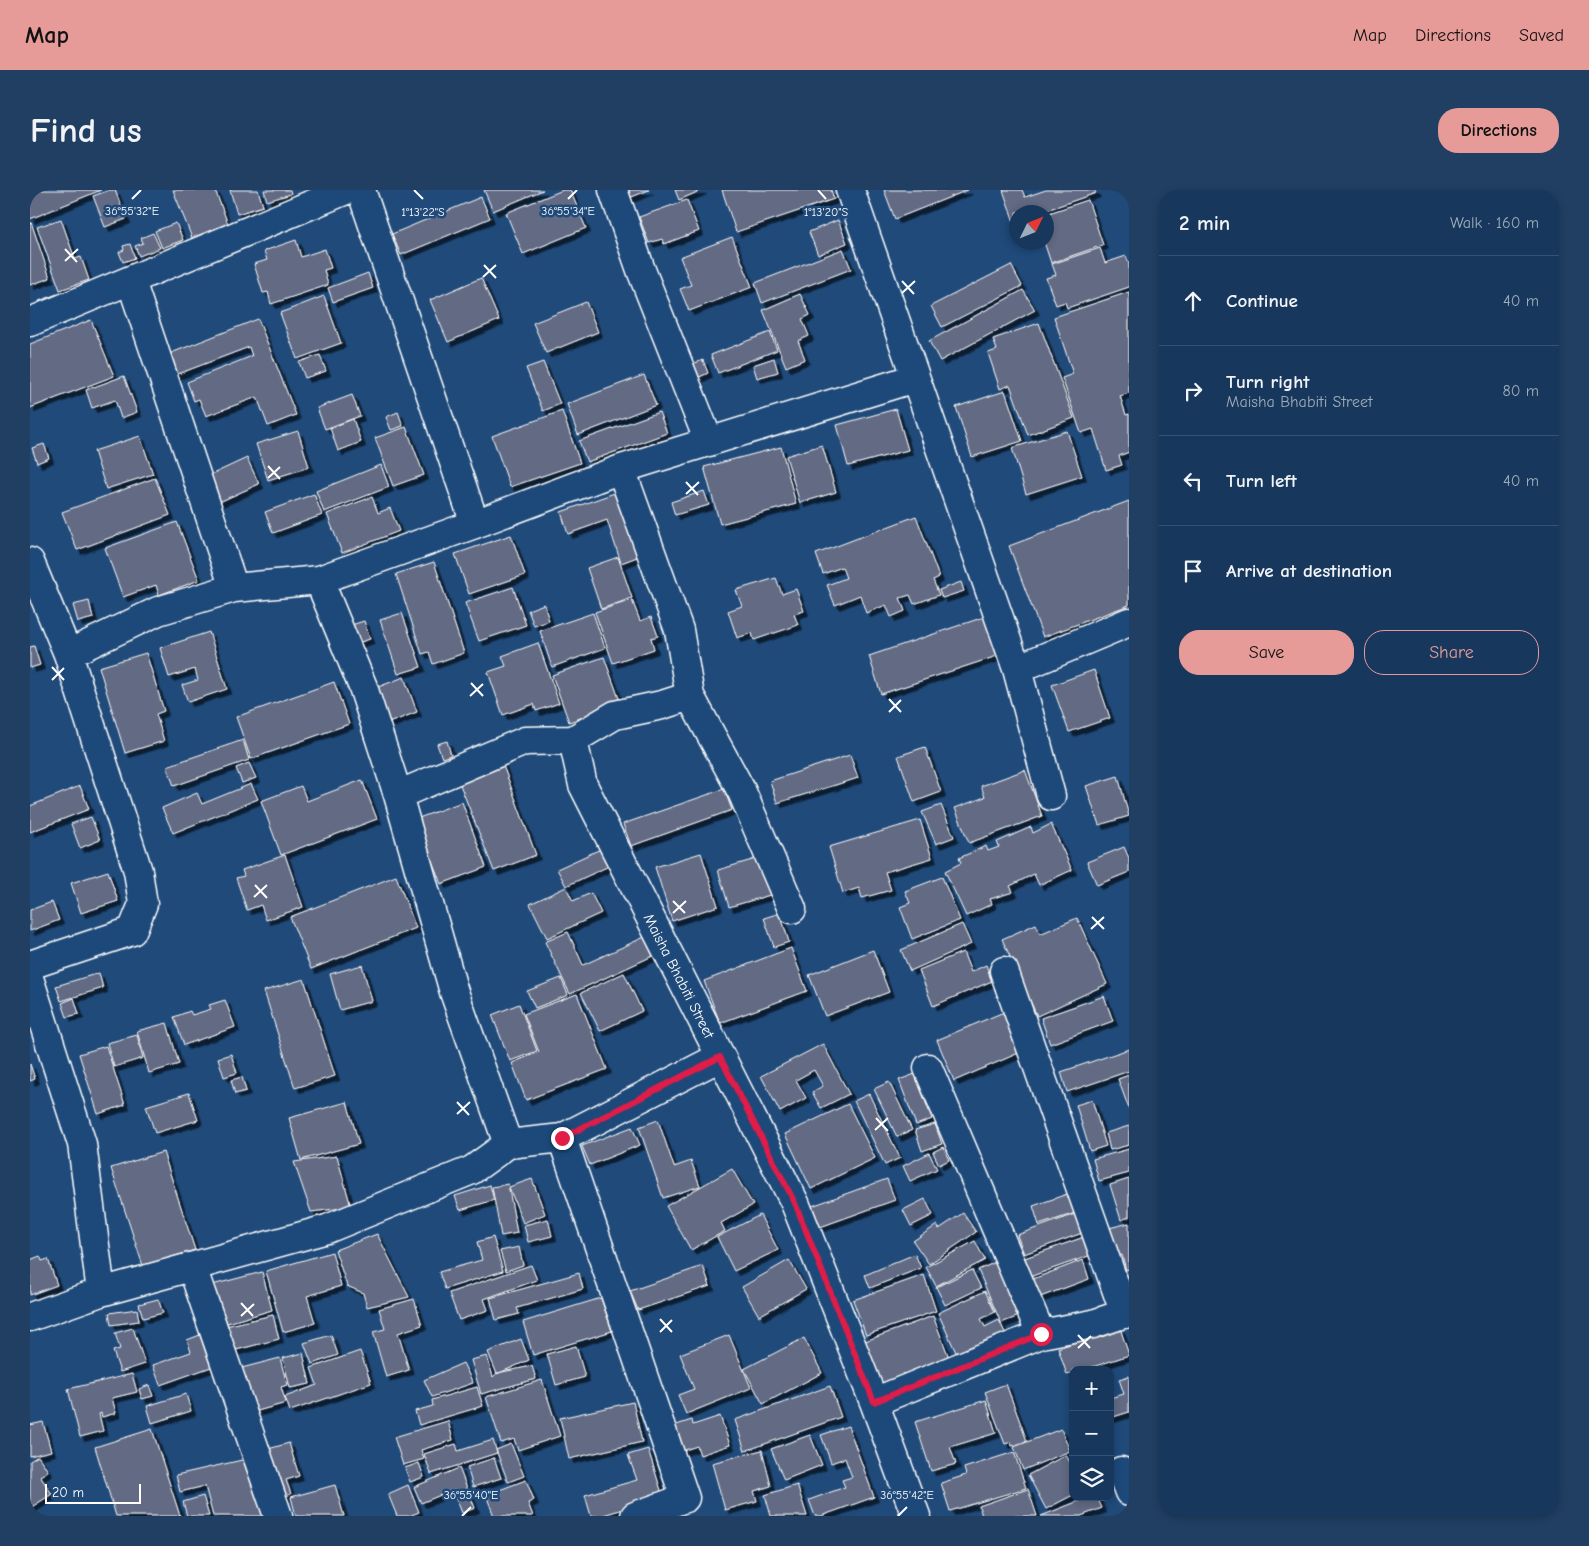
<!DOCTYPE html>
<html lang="en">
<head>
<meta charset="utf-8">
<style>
	:root { --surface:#17385c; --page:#203f62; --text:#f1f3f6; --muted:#9eacbb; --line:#365272; --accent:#e69b98 }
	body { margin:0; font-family:"Comic Neue",sans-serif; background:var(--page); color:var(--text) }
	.controls { position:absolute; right:15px; bottom:15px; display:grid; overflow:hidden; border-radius:10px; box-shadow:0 2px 8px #0003 }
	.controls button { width:45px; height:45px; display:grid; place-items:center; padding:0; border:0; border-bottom:1px solid var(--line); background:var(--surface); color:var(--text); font:25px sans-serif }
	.compass { position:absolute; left:979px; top:15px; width:45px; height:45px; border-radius:50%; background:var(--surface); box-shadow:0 2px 8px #0003; rotate:47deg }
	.scale { position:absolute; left:15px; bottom:12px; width:96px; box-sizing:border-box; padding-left:5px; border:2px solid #fff; border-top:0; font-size:14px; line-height:18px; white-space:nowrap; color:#fff; -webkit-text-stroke:4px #1f4a7a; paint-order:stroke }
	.stop { position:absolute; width:15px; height:15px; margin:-11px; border:4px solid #e11d48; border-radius:50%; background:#fff }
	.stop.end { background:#e11d48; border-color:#fff; box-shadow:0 1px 5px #0008 }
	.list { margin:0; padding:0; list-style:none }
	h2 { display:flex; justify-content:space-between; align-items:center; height:65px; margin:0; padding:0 20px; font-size:21px }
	h2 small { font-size:16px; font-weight:400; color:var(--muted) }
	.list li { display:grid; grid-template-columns:32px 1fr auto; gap:15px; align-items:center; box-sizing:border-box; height:90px; padding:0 20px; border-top:1px solid var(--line) }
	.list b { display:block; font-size:19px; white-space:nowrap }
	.list p { margin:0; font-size:16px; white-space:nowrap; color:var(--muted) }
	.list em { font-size:16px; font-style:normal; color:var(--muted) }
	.actions { display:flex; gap:10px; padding:15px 20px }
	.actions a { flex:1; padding:11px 0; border:1px solid var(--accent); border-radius:20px; text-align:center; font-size:18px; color:var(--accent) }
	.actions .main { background:var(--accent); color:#111 }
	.icon { flex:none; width:28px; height:28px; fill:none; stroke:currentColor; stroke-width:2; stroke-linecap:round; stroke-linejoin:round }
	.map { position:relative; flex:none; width:1099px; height:1326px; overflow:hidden; border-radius:20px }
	header { display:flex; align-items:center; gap:30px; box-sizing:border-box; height:70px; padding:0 25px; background:var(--accent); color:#111 }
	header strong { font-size:24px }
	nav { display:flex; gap:28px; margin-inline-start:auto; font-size:18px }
	.intro { display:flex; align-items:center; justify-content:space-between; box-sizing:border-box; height:120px; padding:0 30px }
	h1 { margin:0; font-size:35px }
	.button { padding:12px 22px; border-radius:20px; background:var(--accent); color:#111; font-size:18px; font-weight:700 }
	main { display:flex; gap:30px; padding:0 30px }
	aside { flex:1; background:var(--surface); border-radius:20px; box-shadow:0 2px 8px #0003 }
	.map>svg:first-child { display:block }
</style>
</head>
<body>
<header>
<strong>Map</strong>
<nav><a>Map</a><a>Directions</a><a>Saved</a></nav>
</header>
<div class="intro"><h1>Find us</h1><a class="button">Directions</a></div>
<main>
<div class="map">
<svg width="1099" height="1326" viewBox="0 0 1099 1326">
	<defs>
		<filter id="shadow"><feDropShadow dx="4.5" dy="4.5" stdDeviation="0" flood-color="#0009"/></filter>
	</defs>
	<rect width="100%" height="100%" fill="#1f4a7a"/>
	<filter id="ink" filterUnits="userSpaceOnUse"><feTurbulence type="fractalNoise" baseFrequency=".02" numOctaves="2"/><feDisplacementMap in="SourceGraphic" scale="10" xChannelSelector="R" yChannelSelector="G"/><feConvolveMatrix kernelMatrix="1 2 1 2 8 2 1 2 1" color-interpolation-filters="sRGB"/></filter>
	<g filter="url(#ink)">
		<!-- building -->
		<path fill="#626a84" stroke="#fff" filter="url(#shadow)" d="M0 0H71L0 29Z
			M80 0H85L96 29 75 37 63 6Z
			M143 0H185L198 34 162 48Z
			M200 0H228L233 16 207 24Z
			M234 0H260L261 4 237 11Z
			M454 0H513L463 21Z
			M533 0H540L556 38 493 64 476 23Z
			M595 0H619L599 8Z
			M645 0H672L649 10Z
			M692 0H801L804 9 706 42Z
			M854 0H938L865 29Z
			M973 0H992L995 7 1016 0H1064L1066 3 1011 22H986V31L984 32Z
			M451 7 460 28 371 65 362 44Z
			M657 10 669 41 634 54 632 49 619 53 609 27Z
			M1058 10 1073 55 1021 73 1014 52H1016V24Z
			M31 29 45 69 51 67 59 90 30 100 7 37Z
			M808 30 817 53 788 65 779 42Z
			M1 32 20 88 0 95V33Z
			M146 33 153 50 132 58 125 41Z
			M123 43 130 58 109 66 105 56 113 53 111 48Z
			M702 47 722 97 659 121 650 99 661 95 650 67Z
			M266 50 271 67 295 59 301 78 294 80 298 95 241 114 238 102 233 103 224 74 237 70 234 61Z
			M100 54 105 68 93 72 89 62 94 60 93 56Z
			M1070 58 1075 73 1096 66 1099 74V97L1037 118 1035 112 1026 115 1016 88 1026 85 1022 74Z
			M813 59 821 79 732 113 725 93Z
			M981 75 992 96 912 137 901 116Z
			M338 83 343 98 303 112 298 98Z
			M451 88 469 130 418 152 400 110Z
			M993 100 1005 120 910 171 899 151Z
			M1099 102V203L1090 206 1096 225 1099 224V262L1089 266 1092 275 1076 280 1063 239 1051 243 1032 188 1043 184 1024 127Z
			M27 104 31 115 13 121 9 111Z
			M770 104 780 125 772 129 779 146 768 151 775 169 756 177 733 120Z
			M294 106 311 153 267 169 250 123Z
			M556 112 568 142 516 163 503 133Z
			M228 129 266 225 238 236 227 207 176 226 169 209 164 211 157 192 222 166 219 157 140 187 131 167Z
			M61 130 84 186 0 218V154Z
			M1009 133 1044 228 998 245 980 195 970 199 958 163 967 160 963 149Z
			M740 142 747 160 688 183 681 165Z
			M290 165 296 181 275 188 269 172Z
			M744 168 748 182 727 188 723 175Z
			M673 170 678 183 663 190 657 176Z
			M513 172 530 214 513 221 496 178Z
			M614 185 626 215 548 245 537 214Z
			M94 186 107 222 91 228 85 210 62 218 56 200Z
			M975 201 992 251 942 267 926 217Z
			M322 205 330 226 295 239 287 218Z
			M866 219 878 260 818 276 807 235Z
			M532 221 550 273 480 297 462 246Z
			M368 222 373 236 361 240 356 227Z
			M629 222 637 243 557 272 549 251Z
			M323 229 331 252 308 261 300 238Z
			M376 237 394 285 363 296 345 248Z
			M268 241 279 277 238 290 226 254Z
			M1037 241 1052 286 996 304 982 258Z
			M110 246 123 284 76 299 64 261Z
			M14 254 19 268 7 273 2 258Z
			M792 255 806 302 770 313 756 266Z
			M751 257 766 314 690 334 674 277Z
			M217 268 229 294 187 313 176 287Z
			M351 275 359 297 294 322 286 301Z
			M125 288 140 325 47 360 32 322Z
			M593 300 615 364 591 373 577 330 538 344 531 322Z
			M674 301 679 315 645 325 641 312Z
			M284 304 292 325 243 343 235 322Z
			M342 307 348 323 360 318 369 341 312 363 297 324Z
			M1099 311V415L1013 447 979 356Z
			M886 326 909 387 903 390 909 405 884 414 880 405 870 408 875 421 861 427 856 415 836 423 830 405 805 415 797 395 816 388 812 377 793 384 786 364Z
			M147 332 169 390 129 405 126 395 93 407 75 358Z
			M481 345 495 385 439 404 425 364Z
			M588 367 602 408 571 419 557 378Z
			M404 372 434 463 403 474 399 462 392 464 366 384Z
			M746 388 752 404 766 399 774 421 764 424 768 435 724 450 722 443 707 448 698 421 712 416 706 400Z
			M931 392 934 401 912 408 909 400Z
			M483 397 496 435 449 451 435 413Z
			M602 410 610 431 621 427 628 446 621 448 624 459 583 473 565 422Z
			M59 411 63 428 48 432 43 415Z
			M514 414 519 431 504 436 498 420Z
			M372 423 391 477 368 484 350 430Z
			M563 423 575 458 522 477 510 441Z
			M954 427 967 466 851 504 839 466Z
			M334 431 340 449 321 455 315 437Z
			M179 442 197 499 158 512 152 495 168 490 165 479 139 487 130 458Z
			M508 453 529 513 506 521 504 514 473 525 458 482 476 476 472 466Z
			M4 456 10 475 0 478V457Z
			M116 463 134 521 126 524 134 551 95 563 69 477Z
			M574 467 591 514 539 532 522 485Z
			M1064 480 1080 528 1039 542 1022 495Z
			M374 487 387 522 348 537 335 502Z
			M304 492 319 534 221 569 206 527Z
			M213 550 219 570 144 596 137 576Z
			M417 551 421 565 412 568 407 554Z
			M895 557 911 602 884 612 868 566Z
			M820 565 828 588 747 613 740 591Z
			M471 570 506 665 464 681 427 587Z
			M219 573 226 588 212 593 206 578Z
			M995 580 1012 626 939 653 925 618 955 607 951 596Z
			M1088 586 1099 626 1069 635 1056 596Z
			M332 590 347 629 251 665 231 611 271 596 277 611Z
			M221 594 228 609 143 643 132 618 167 603 172 614Z
			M50 596 59 619 0 642V616Z
			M694 599 702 620 601 656 593 634Z
			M432 612 456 677 411 694 386 629Z
			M911 615 924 647 906 654 892 622Z
			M61 627 70 650 50 658 41 634Z
			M890 630 902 668 855 682 861 700 832 708 829 698 813 703 799 657Z
			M1021 634 1042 680 1009 695 1004 684 980 696 983 702 960 709 962 714 936 726 915 681 931 673 929 668 956 656 958 661 969 657 967 652 1001 637 1003 643Z
			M1094 657 1099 668V682L1067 695 1057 672Z
			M573 658 581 675 536 696 527 679Z
			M671 663 688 716 642 731 625 677Z
			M255 665 273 717 236 730 231 715 217 720 206 688 214 686 212 680Z
			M729 668 740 705 699 717 688 680Z
			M78 681 88 711 51 723 41 693Z
			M366 686 386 738 281 779 260 727Z
			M912 687 930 730 882 749 870 717 880 713 875 701Z
			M536 697 543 711 561 703 571 723 517 748 500 714Z
			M22 712 29 730 0 741V720Z
			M750 723 759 752 744 757 734 728Z
			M1047 728 1077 794 1007 826 972 749 1006 734 1010 744Z
			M932 734 941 754 880 781 871 760Z
			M538 742 553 775 619 745 627 764 540 804 515 752Z
			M761 758 777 801 690 833 674 791Z
			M843 760 859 802 795 826 779 785Z
			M933 762 941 782 956 775 962 791 903 816 889 780Z
			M332 775 342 811 310 820 300 784Z
			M69 783 73 798 31 811 26 796Z
			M594 783 612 821 570 841 551 803Z
			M531 788 538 805 505 818 497 801Z
			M274 789 305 886 265 898 234 801Z
			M547 804 577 879 496 910 482 873 509 862 494 824Z
			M1074 806 1083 831 1020 854 1011 828Z
			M44 808 49 824 37 827 32 813Z
			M195 810 205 837 154 855 144 827 160 821 162 825 181 819 179 815Z
			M489 814 507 861 480 871 462 825Z
			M974 822 991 862 924 891 907 850Z
			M137 833 149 874 119 883 107 841Z
			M107 845 113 868 84 877 77 853Z
			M793 854 819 904 791 918 782 902 793 896 784 880 766 890 776 908 750 922 731 886Z
			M76 856 95 915 68 924 49 864Z
			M1099 859V881L1037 902 1031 882Z
			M201 864 207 883 194 887 188 868Z
			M0 874 5 889 0 891Z
			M885 884 902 929 886 935 869 890Z
			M1099 885V919L1088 889Z
			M212 887 216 901 205 904 201 890Z
			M859 892 882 940 867 947 844 899Z
			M159 903 168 930 125 943 116 916Z
			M839 904 870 968 855 975 824 911Z
			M1062 910 1076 956 1060 961 1046 915Z
			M317 912 329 954 271 970 259 928Z
			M818 914 845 968 781 999 755 944Z
			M628 930 644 977 661 971 670 996 633 1008 609 937Z
			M905 934 912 954 892 961 885 940Z
			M1099 936V955L1080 960 1076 943Z
			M602 937 610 955 560 975 552 956Z
			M913 957 919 970 909 975 903 962Z
			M1099 959V983L1069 991 1063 969Z
			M133 962 165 1060 113 1076 81 978Z
			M899 963 907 979 880 991 873 976Z
			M307 966 321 1017 281 1022 264 972Z
			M702 979 723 1015 691 1033 695 1041 661 1060 636 1016Z
			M502 989 515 1024 493 1033 479 997Z
			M857 989 865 1010 790 1037 782 1016Z
			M1099 989V1027L1091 1030 1080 995Z
			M478 994 487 1043 471 1046 462 997Z
			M460 995 464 1010 430 1020 425 1006Z
			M1040 1003 1048 1022 1009 1035 1003 1016Z
			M895 1009 903 1025 881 1036 873 1020Z
			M933 1023 946 1042 899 1074 883 1051 907 1035 909 1039Z
			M1048 1023 1055 1042 994 1064 987 1045Z
			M730 1025 748 1060 704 1081 687 1047Z
			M518 1029 522 1046 498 1052 494 1035Z
			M1099 1033V1079L1096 1080 1092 1065 1082 1067 1075 1039Z
			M347 1044 379 1107 337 1117 333 1103 317 1096 305 1060Z
			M1057 1046 1064 1064 1002 1086 995 1068Z
			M463 1047 473 1081 415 1099 409 1082 452 1070 447 1052Z
			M945 1051 955 1070 906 1096 896 1077Z
			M489 1057 493 1075 476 1081 470 1061Z
			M302 1062 311 1096 277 1106 285 1133 253 1142 236 1081Z
			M885 1064 891 1078 840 1098 835 1085Z
			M10 1066 12 1071 18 1069 27 1095 0 1105V1070Z
			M759 1070 776 1099 729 1126 712 1097Z
			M1053 1070 1059 1089 1010 1107 1003 1089Z
			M966 1072 989 1126 971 1133 948 1080Z
			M501 1075 507 1090 454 1109 458 1120 429 1130 419 1103Z
			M673 1076 680 1096 608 1120 600 1101Z
			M942 1080 951 1098 915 1115 906 1097Z
			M232 1082 242 1120 194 1134 182 1095Z
			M549 1083 553 1099 487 1118 489 1124 466 1130 460 1108Z
			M894 1085 906 1121 836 1145 823 1110Z
			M955 1101 965 1122 951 1129 955 1137 969 1130 977 1147 929 1169 908 1123Z
			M571 1108 582 1141 503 1165 493 1132Z
			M128 1109 133 1123 113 1128 109 1114Z
			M384 1109 392 1135 368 1143 379 1180 356 1187 343 1142 355 1139 349 1119Z
			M107 1119 109 1131 81 1135 79 1123Z
			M243 1125 249 1149 202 1161 196 1136Z
			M903 1126 921 1173 847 1200 830 1153Z
			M103 1138 115 1174 90 1182 83 1161 90 1159 85 1143Z
			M1090 1138 1099 1165 1053 1180H1043V1183L1037 1185 1028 1158Z
			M170 1145 181 1177 130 1195 123 1175 161 1162 157 1150Z
			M301 1145 308 1165 282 1174 274 1153Z
			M699 1145 721 1198 656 1224 648 1205 664 1199 650 1164Z
			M774 1148 792 1183 733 1214 714 1179Z
			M491 1149 499 1170 467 1184 458 1162Z
			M546 1156 555 1187 526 1195 517 1164Z
			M330 1161 341 1193 260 1221 255 1207 287 1195 281 1178Z
			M273 1163 280 1194 260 1198 253 1168Z
			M457 1166 463 1187 467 1183 502 1176 506 1189 451 1204 441 1170Z
			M250 1168 257 1195 251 1197 256 1213 220 1223 208 1179Z
			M433 1173 443 1193 402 1207 394 1190Z
			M102 1184 107 1202 82 1208 86 1223 72 1227 71 1223 69 1224 73 1241 50 1247 38 1199Z
			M1099 1186V1222L1080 1228V1208L1094 1204 1089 1189Z
			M512 1190 530 1246 488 1260 484 1249 471 1253 456 1207Z
			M976 1194 997 1251 982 1256 981 1252 975 1254 955 1202Z
			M119 1195 123 1206 112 1209 109 1199Z
			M800 1196 811 1227 715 1261 705 1230Z
			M447 1197 453 1216 389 1235 385 1221 403 1216 402 1210Z
			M156 1204 161 1221 122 1233 117 1216Z
			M956 1210 966 1243 920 1257 926 1274 901 1281 885 1232Z
			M603 1212 612 1252 539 1269 530 1228Z
			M690 1226 700 1255 670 1265 667 1256 649 1262 640 1237 662 1230 663 1235Z
			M418 1231 423 1250 391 1260 394 1269 373 1275 364 1247Z
			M13 1232 21 1261 0 1266V1235Z
			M818 1236 844 1307 791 1326H785L779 1310 815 1297 812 1290 822 1287 815 1268 801 1273 791 1245Z
			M122 1239 150 1326H86L65 1257Z
			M1031 1239 1040 1261 993 1280 984 1257Z
			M780 1245 792 1275 754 1290 741 1259Z
			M463 1250 467 1263 401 1284 394 1264 426 1254 428 1261Z
			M259 1253 269 1286 256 1290 261 1304 250 1308 235 1260Z
			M481 1254 494 1286 478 1292 466 1260Z
			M618 1259 633 1307 570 1326H561L555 1305 607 1290 598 1265Z
			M732 1260 741 1296 724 1301 727 1311 695 1320 682 1273Z
			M984 1262 996 1298 920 1321 911 1293 936 1285 934 1278Z
			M1036 1265 1043 1278V1305L1016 1319 998 1285Z
			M8 1266 18 1281 10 1286 22 1304 0 1318V1271Z
			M221 1268 236 1326H183L175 1296 150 1302 146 1285Z
			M464 1268 471 1288 443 1297 437 1277Z
			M389 1273 394 1287 380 1292 375 1278Z
			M429 1278 445 1318 432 1323 423 1300 391 1313 384 1297Z
			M496 1290 504 1310 498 1313 503 1326H464L456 1305Z
			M305 1295 314 1326H266L261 1307Z
			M378 1295 389 1322 379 1326H367L358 1304Z
			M767 1295 777 1326H741L735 1305Z
			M998 1299 1007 1326H952L949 1316Z
			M173 1306 179 1326H157L153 1312Z
			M1059 1307H1067L1072 1318 1051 1326H1011Z"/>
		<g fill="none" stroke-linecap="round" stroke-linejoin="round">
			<!-- minor casing -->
			<g stroke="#fff" stroke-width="31">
				<path id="minor" d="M331 0 445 334
					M583 0 611 80 679 252
					M820 0 987 479 1021 606
					M101 91 204 398
					M0 132 316 0
					M591 279 649 440 660 506 712 602 762 719
					M0 372 38 464 108 681 113 714 102 741 0 775
					M289 390 333 497 368 605 424 802 478 954
					M38 464 128 421 204 398 289 390 445 334 591 279 885 188
					M987 479 1099 432
					M543 550 553 595 765 1013 844 1212 886 1326
					M368 605 495 551 543 550 585 525 632 515 660 506
					M974 781 1095 1124
					M0 791 52 954 71 1102
					M898 878 1011 1144
					M532 948 655 1308 605 1326
					M162 1077 248 1326
					M0 1127 71 1102 297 1039 442 980 478 954 532 948 690 867
					M844 1212 1011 1144 1063 1134 1099 1122
					M1091 1281 1099 1302"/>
			</g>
			<!-- minor -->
			<use href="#minor" stroke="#1f4a7a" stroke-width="28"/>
		</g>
	</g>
	<g fill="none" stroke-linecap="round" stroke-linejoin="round" filter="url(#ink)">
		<!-- route -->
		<path stroke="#e11d48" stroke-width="6" d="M532 948 690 867 765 1013 844 1212 1011 1144"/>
	</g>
	<!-- ticks -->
	<path fill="none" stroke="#fff" stroke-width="2" d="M384 0 393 9M788 0 796 9M102 9 111 0M538 9 547 0M35 59 47 72M35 71 48 59M454 75 466 88M453 87 466 75M872 91 884 104M872 103 885 91M238 276 250 289M238 288 250 277M656 292 668 305M656 304 669 292M22 477 34 490M22 490 34 478M441 493 453 506M440 506 453 494M859 509 871 522M859 522 871 510M225 695 237 708M224 707 237 695M643 711 655 723M643 723 656 711M1062 727 1074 739M1061 739 1074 727M427 912 439 925M427 924 440 912M846 928 858 941M845 940 858 928M211 1113 223 1126M211 1126 224 1114M630 1129 642 1142M630 1142 642 1130M1048 1145 1060 1158M1048 1158 1061 1146M432 1326 441 1317M868 1326 877 1317"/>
	<g text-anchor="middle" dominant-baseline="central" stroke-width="5" stroke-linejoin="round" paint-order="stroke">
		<!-- street labels -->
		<g font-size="15" fill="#fff" stroke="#1f4a7a">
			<text transform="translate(649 786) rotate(63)">Maisha Bhabiti Street</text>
		</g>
	</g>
	<g font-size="12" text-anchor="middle" fill="#fff" stroke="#1f4a7a" stroke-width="5" stroke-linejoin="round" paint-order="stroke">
		<text x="538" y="25">36°55'34"E</text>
		<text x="102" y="25">36°55'32"E</text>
		<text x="393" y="26">1°13'22"S</text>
		<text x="796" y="26">1°13'20"S</text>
		<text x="441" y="1309">36°55'40"E</text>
		<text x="877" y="1309">36°55'42"E</text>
	</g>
</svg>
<div class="controls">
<button>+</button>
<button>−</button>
<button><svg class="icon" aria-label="layers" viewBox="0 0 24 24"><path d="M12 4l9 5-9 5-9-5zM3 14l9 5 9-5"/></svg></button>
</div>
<svg class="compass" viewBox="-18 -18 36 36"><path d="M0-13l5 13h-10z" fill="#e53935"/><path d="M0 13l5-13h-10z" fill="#9eacbb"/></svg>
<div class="scale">20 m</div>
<div class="stop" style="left:1011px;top:1144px"></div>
<div class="stop end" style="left:532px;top:948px"></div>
</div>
<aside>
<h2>2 min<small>Walk · 160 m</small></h2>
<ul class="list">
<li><svg class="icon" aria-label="ahead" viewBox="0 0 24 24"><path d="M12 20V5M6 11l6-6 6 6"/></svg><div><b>Continue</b></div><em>40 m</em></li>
<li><svg class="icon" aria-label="right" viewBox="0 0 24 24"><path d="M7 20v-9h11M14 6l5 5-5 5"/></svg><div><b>Turn right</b><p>Maisha Bhabiti Street</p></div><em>80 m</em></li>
<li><svg class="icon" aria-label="left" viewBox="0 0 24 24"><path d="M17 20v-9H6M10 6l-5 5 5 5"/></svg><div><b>Turn left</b></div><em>40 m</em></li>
<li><svg class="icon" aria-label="arrive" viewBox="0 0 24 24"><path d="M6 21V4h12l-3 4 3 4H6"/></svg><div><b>Arrive at destination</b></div></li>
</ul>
<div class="actions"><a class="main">Save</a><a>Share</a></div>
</aside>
</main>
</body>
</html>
